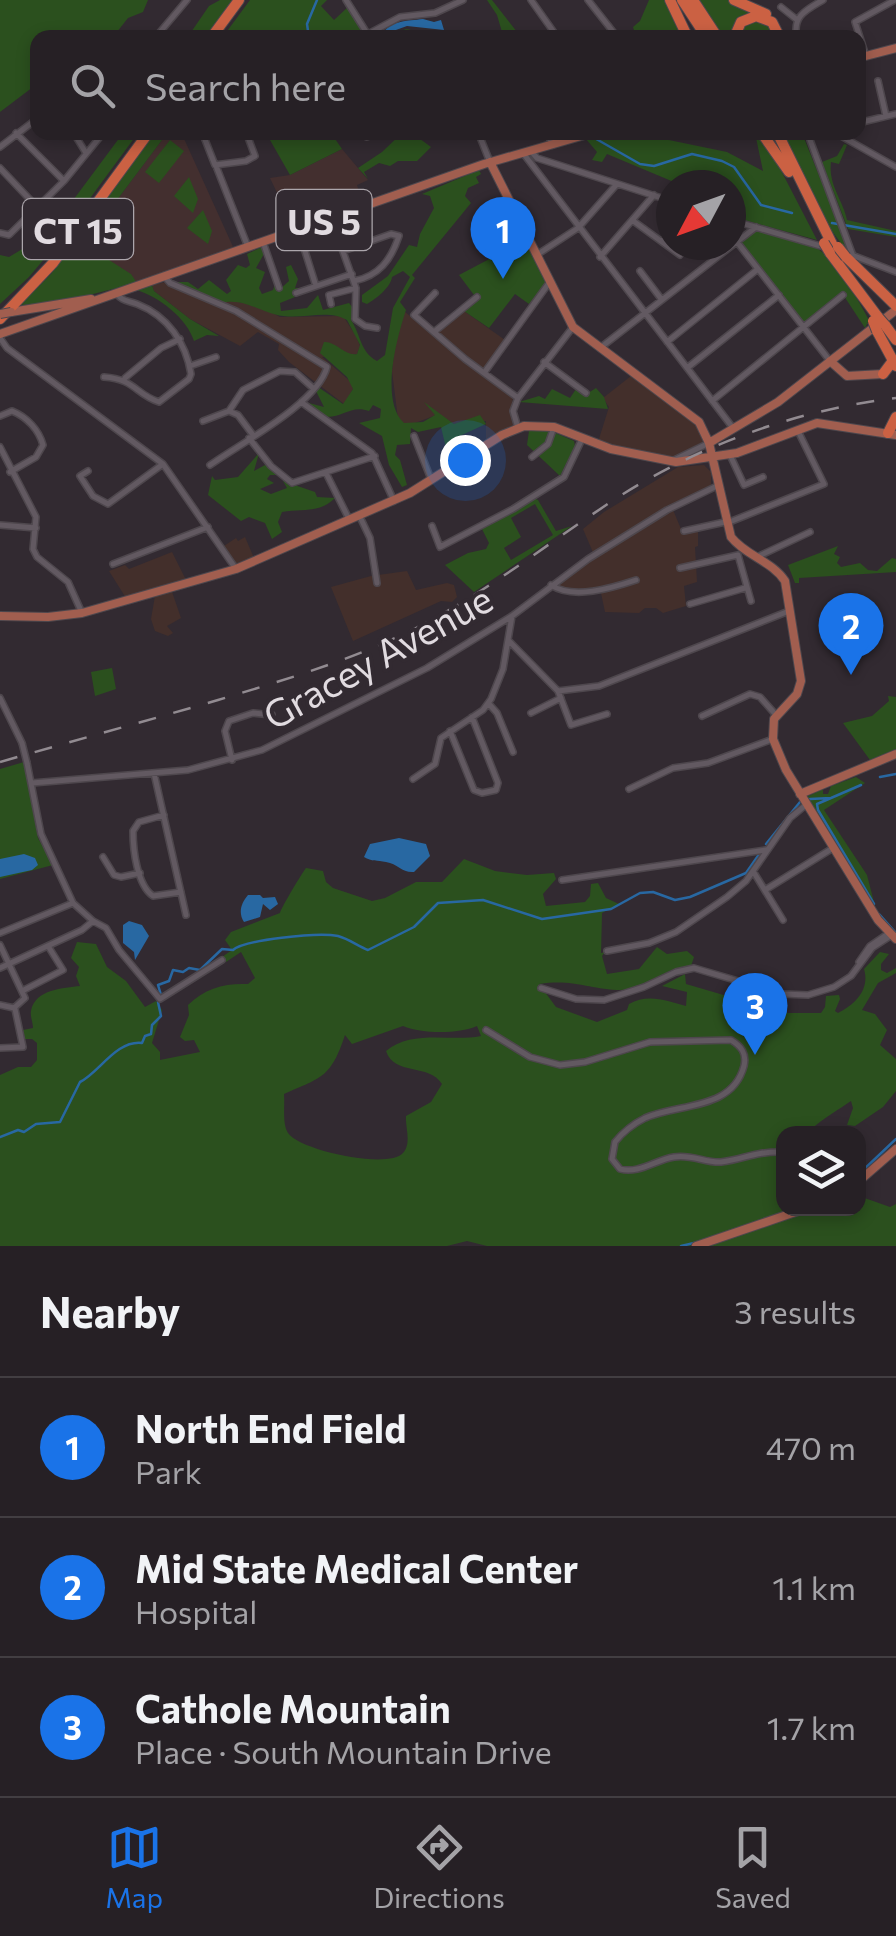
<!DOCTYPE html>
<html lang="en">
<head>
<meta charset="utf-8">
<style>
	:root { --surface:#262025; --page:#322d32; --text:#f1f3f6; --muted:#a4a3a7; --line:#423e42; --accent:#1a73e8 }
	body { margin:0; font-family:Commissioner,sans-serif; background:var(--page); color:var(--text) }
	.controls { position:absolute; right:30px; bottom:30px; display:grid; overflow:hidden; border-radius:20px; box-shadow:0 5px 15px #0003 }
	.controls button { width:90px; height:90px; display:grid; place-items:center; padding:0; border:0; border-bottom:2px solid var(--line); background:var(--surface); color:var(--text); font:50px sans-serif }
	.compass { position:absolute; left:656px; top:170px; width:90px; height:90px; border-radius:50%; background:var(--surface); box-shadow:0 5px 15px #0003; rotate:229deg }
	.you { position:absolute; left:465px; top:460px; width:35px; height:35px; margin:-25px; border:8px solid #fff; border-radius:50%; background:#1a73e8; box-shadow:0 0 0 15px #1a73e833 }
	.badge { display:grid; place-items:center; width:65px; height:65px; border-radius:50%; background:var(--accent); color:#fff; font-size:32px; font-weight:700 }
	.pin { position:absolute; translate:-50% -82px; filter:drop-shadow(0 2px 5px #0008) }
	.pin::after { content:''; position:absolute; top:52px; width:35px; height:30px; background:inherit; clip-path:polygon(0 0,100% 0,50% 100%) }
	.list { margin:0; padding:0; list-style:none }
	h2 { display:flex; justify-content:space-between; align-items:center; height:130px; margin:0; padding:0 40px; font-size:42px }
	h2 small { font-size:32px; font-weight:400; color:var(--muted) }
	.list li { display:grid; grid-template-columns:65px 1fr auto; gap:30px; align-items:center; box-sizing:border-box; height:140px; padding:0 40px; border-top:2px solid var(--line) }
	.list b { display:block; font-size:38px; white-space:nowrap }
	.list p { margin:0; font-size:32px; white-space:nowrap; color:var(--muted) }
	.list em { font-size:32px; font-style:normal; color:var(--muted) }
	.icon { flex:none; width:55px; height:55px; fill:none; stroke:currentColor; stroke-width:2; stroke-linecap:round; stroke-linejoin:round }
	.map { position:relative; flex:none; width:896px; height:1246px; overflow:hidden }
	.search { position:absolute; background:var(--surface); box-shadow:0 5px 15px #0003; left:30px; right:30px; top:30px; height:110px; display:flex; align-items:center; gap:25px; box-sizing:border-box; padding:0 35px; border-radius:20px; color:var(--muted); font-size:38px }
	.sheet { height:550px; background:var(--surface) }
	nav { display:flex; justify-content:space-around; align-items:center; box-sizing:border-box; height:140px; border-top:2px solid var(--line); background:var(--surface); font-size:28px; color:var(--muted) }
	nav a { display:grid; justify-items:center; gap:5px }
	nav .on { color:var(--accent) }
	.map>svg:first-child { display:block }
</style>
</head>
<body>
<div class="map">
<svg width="896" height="1246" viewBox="0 0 896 1246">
	<rect width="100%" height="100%" fill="#322a31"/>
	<!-- industrial -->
	<path fill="#432f2b" d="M171 281 228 300 260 306 280 317 343 316 356 336 360 346 357 354 322 357 351 382 353 389 344 404 289 362 278 350 279 344 258 332 240 346 190 319 154 291 152 285Z
		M404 311 432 335 464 311 505 340 480 373 513 398 510 414 513 425 486 443V421L454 424 439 414 415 423H404L398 419 392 371 397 327Z
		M631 376 695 421 703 442 672 460 598 442 609 407 603 398Z
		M704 465 711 472V486L671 505 681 529 698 525V546L695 547 697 582 684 586 686 606 663 613 656 608H645L639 613 605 612 601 593 596 589 581 591 553 585 595 557 583 529 604 512 678 467Z
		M245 537 254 558 237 566 224 546 236 538 238 541Z
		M172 552 186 580 170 586 181 618 167 626 173 633 168 636 155 631 151 619 156 590 126 598 109 571 125 565 129 569Z
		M407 571 416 590 447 583 454 585 457 597 452 602 441 601 353 641 331 587 371 576Z"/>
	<!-- education -->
	<path fill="#432f2f" d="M181 132 234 249 137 283 84 244 165 136Z
		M342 149 368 180 357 185 362 201 292 224 270 178 290 175Z"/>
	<!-- green -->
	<path fill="#2b501e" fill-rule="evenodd" d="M0 0H148L143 12 128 18 113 37 38 38 37 84 0 112Z
		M220 0H234L207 37 187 38 209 6Z
		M250 0H327L321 6 334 20 348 7 367 37 222 38Z
		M487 0H492L521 37H388L406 29 444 36 484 30 502 32 497 15Z
		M649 0H666L684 37H636L633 27 640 21Z
		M697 0H730L755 14 732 37H722Z
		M753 19 767 21 778 38H736L738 31Z
		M630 132 727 152 763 171 755 133H758L772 153 817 240 737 218 740 204 731 200V185H681L607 154 602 162 592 160 597 152 586 139 608 133Z
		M123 133H138L63 235 54 241 50 252 29 277 0 304V255L9 257 34 242 45 223 71 203Z
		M153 133H176L165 136 84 244 131 274 137 283 57 303 20 305 51 274Z
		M266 133H331L342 149 290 175Z
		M402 133H412L431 147 417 161H398L390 166 379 163 364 172 368 179 358 168 382 152Z
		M782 133H802L848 248 846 250 829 227Z
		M170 140 184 151 159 183 145 172Z
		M844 144 847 145 839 164 831 162C828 185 843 200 847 220L896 231V237L848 229 822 162 837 156Z
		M479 170 481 174 476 177 479 183 468 188 465 196 471 203 412 275 415 278 400 302 406 310C398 334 379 400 404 423L423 422 435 415 424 402 454 424 480 415 486 424 453 439 449 445 459 457V462L446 448 441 427 418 432 411 428 410 444 397 445 395 455 400 460 407 485 402 487 389 465 382 436 359 423 380 418 381 409 373 405 369 411C351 405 344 417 327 417L305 402 324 407 315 389 318 387 343 404 353 389 347 377 320 353 324 342C336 341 344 356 357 354L360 345 347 320C328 309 305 319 283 316 262 314 245 297 221 303L173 282H188L198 289 209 280 227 294 231 291 226 280 238 265 246 268 250 265 247 254 262 247 265 252 256 268 265 272 259 288 262 294 273 290 275 284 278 291 289 281 286 267 291 265 298 279 295 288H303L294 294 295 297 280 303 281 311 307 308 318 295 323 310 349 303 353 308 351 320C361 335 360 352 377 361L385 355 393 308 410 277 403 271 392 277C391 287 376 299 367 304L362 302V295L388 276 409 245 417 247 420 234 434 208 430 196 422 194Z
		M189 177 198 199 193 213 174 196Z
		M203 210 212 231 208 244 187 228Z
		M757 230C776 236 801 239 818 249 835 260 859 301 869 320L865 328 842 293 804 323 741 243Z
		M521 233 546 283 529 304 515 294 489 328 464 311 477 299 459 275 495 256 499 253 496 246Z
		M152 285 154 291 190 319 219 336 207 335 194 341C187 318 158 296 136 290Z
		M596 388 604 397 608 409 519 402 539 396 545 399 552 389 570 398 576 389 585 395Z
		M546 429 574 441 575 446 560 476 527 445 529 431H520Z
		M259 453 254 471 265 465 279 475H270L267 479 274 483 260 489 271 494 287 488 283 481 315 492 317 497 335 498C319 514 302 508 282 512L278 522 282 532 272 539 265 523 249 517 241 521 208 495 212 476 215 480 238 477Z
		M534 498 538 500 556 531 572 526 474 592 445 565 468 553 486 549 489 543 482 529ZM535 504 553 535 511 560 504 548 521 537 511 518Z
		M838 546 834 554 840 557 837 563 841 567 860 563 868 570 877 571 892 558 896 559V572L799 578V583H795L788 565Z
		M112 668 116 689 95 696 91 672Z
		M888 696 896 697V749L870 760 843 723 872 716 889 701Z
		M24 762 38 838 53 865 0 879V769Z
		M856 777 865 783 824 810 867 875 875 906 808 800V796L823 789V794H828L831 786Z
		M464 859 495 871 527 875 554 873 556 879 543 894 546 906 585 902 590 896 591 884 598 883 606 898 619 904 602 913 601 953 605 952 602 956 607 974 639 969 657 947 667 954 687 951 694 957 691 966C665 966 643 992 617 990 585 988 573 979 539 984L556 1007 597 1022 627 1010 629 1004C648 993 667 1001 686 1006L687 992 662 986 685 974 686 984 727 996 744 991 780 1000 777 1008 788 1013H821L825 1007 826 996 839 995 840 999 835 1011 838 1013C856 1004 870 989 864 969L880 952 889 954 881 964V970L887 973 896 968V973L878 983 862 1010 875 1014 887 1030 880 1045 896 1059V1091L883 1107 855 1126 847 1125 853 1108 851 1101C840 1109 812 1125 809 1133L784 1134V1208H858L859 1196 890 1207 896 1204V1246H487L467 1241 447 1246H0V1075L18 1067H31L37 1060V1043L32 1039H25L23 1030 33 1028C33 1022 30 1017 31 1011 35 989 64 988 80 986L76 976 79 967 71 958 77 942 96 944 107 967 126 981 145 1007 156 1001 162 1010 152 1043 160 1052V1060L200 1052 194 1040 185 1041 180 1037 189 1015 188 1005C205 988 225 983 248 984L255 978 241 952 226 962 222 957 232 950 225 940 231 932 280 913C281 908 302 873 306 868L323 871 326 882 333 888 372 901 385 898 416 882H442ZM403 1026C423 1034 458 1034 477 1026L481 1036C451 1042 412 1029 386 1051 394 1076 429 1063 442 1084L431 1102 406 1116C405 1127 412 1143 403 1153 388 1170 299 1150 288 1133 282 1123 285 1106 284 1094 323 1077 331 1077 345 1035L352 1044Z"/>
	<!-- water -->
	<path fill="#2868a2" d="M423 19 434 22 441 20 444 30 407 26 382 35C390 20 407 21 423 19Z
		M399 838 426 844 430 856 414 872C402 873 398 864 386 862 377 860 372 862 364 857L370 844Z
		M24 854 35 858 38 865 32 870 0 877V859Z
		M260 895 263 898 275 897 278 904 270 910 263 904 260 917 244 922C238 913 241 903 248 895Z
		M129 921 142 925 149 936 135 960 134 952 123 943V925Z"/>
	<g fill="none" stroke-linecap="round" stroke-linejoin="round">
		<!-- stream -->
		<path stroke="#2868a2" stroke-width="2.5" d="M309 38 307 24 317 0
			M396 38 408 32 425 38
			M458 38 480 32 493 38
			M591 136 640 164 654 166 692 154 722 161 734 167 761 205 792 213
			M832 223 896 234
			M880 777 896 774
			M831 798 817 804 818 810 874 904
			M810 799 831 798 861 785
			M766 844 800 802
			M879 914 896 933
			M161 995 158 985 169 981 173 970 183 972 189 968 200 970 222 949 233 950C244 940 317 932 338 936 349 939 358 946 368 950L414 927 438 903 483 900 542 919 611 909 640 893 653 892 675 900 690 897 746 873 760 853
			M0 1137 18 1130 24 1132 36 1124 60 1122 80 1082C99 1073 116 1040 142 1043L145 1036 151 1034 152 1025 161 1016 158 1002
			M858 1175 896 1139
			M681 1246 694 1243"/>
		<!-- minor casing -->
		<g stroke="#4e474d" stroke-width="8">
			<path id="minor" d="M346 0 370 38
				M531 0 558 38
				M588 0 618 38
				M781 7 796 19
				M368 34 400 17 435 13 463 0
				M155 38 187 0
				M797 38C792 16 806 10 823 0
				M866 56 855 22 895 0
				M878 81 886 116
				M858 123 896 114
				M73 132 86 153
				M202 132 215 165 246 161 255 156 246 132
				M354 132 367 137 377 132
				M478 132 490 162
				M546 132 553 145
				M723 132H728
				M811 132 810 140 853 256
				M834 132 896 167
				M16 133 64 181
				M0 147 38 118
				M531 151 537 158 671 201
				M523 153 733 428
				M216 166 248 247
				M0 168 37 207
				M331 218 356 288 355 319 365 326 377 328
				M632 220 680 255
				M731 220 824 247
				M298 229 315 283
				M0 233 9 235 64 181 104 132
				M263 242 279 288
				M662 242 671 229
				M737 242 830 361
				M343 251 391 234 399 236C391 260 379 276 354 281
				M538 254 578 228 617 184
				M849 254 896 272
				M600 257 654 195
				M640 271 662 300
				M164 276 170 283 236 311 327 367C318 403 241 443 210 465
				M296 293 352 274
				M435 293 414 315 465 359 518 398
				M331 304 329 295 356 288
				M434 332 477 297
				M0 338 7 348 163 464 236 569
				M667 342 758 269
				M600 348 756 227
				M544 362 586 393
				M190 366 216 357
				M687 368 779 295
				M484 373 549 283
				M104 377C135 379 135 394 159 402L189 379 191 374C186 343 168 316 137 304 127 300 123 302 116 293
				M125 378 161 348 180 339
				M712 401 843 295
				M301 402 372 453 394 501
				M229 411 243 390 280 371 295 372 314 389
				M0 416 12 411C27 417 39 430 43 445L36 457 10 472
				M203 421 229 411 238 415 253 435
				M518 428 513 411 518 398 573 327
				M414 436 431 479
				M249 438 271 466 292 483 375 456
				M0 447 36 517 33 549 37 557 68 582 82 613
				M730 455 744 485 763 477
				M532 457 548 444 554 427
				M674 460 709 443
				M88 471 80 476 93 496 108 504 163 464
				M326 473 349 519
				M360 517 370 538 377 583
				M727 523 824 484 798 431
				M0 525 36 528
				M432 526 440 547 513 509 564 477 582 439
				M684 531 725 522
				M738 555 751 601
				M759 556 810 532
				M113 564 208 527
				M680 568 738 555
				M551 585C573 600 612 588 636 580
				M690 604 745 588
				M509 641 558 691 571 725 607 714
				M558 691 599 686 789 611
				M0 698 22 743
				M489 704 497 713 513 752
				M531 713 561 698
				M702 716 750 694 760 697 776 715
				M450 731 474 790 482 793 496 790 498 783 472 717
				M232 760 225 731 229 721 253 713 272 715
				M27 763 41 834 73 903 93 921 106 928 119 950 160 999 222 960
				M154 773 186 915
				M413 779 435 764 441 738 483 710 491 699 503 669 512 616
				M32 783 188 770 262 750 427 668 512 616 588 559 667 510 717 486
				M629 789 673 768 708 763 773 739
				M164 815 139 822 133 831C133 850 137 885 153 896L181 892
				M103 857 114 875 121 877 140 873
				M753 871 783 920
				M562 880 766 850
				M765 890 833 848
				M0 933 73 903
				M0 945 25 998 14 1008 0 1005
				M607 951 649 943 676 932 727 897 746 881 790 818 807 804
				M859 962 870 946 889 933
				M0 968 82 930 93 921
				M541 988 576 999 604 1000 644 987 676 972 694 968 782 994 808 995 834 987 851 976 872 948 892 935
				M24 990 63 970 48 946
				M486 1030 530 1057 560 1065 585 1062 650 1042 731 1040C741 1046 747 1053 744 1066 732 1111 678 1103 645 1118 633 1124 623 1132 615 1142L612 1159 620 1169C639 1174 655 1160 674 1157 692 1154 705 1163 721 1162 745 1159 755 1151 784 1152
				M0 1048 23 1047 15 1009"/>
		</g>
		<!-- major casing -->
		<g stroke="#4e474d" stroke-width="10">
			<path id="major" d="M858 58 896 48
				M490 162 573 327 699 422 709 443 731 537C746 556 772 561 785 581L801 681 797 694 774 719 773 739 786 770 878 920 896 939
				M11 312 91 299
				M0 334 484 164 595 132
				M830 361 847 376 883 374
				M709 443 778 402 896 310
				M0 616 48 617 82 613 236 569 410 493 502 435 524 426 554 427 611 449 676 462 737 453 817 423 896 435
				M800 794 896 754
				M858 1182 896 1149
				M696 1246 807 1208"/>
		</g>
		<!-- highway casing -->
		<g stroke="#4e474d" stroke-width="12">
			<path id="highway" d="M670 0 688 38
				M682 0 707 38
				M693 0 718 38
				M734 0 766 14
				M211 38 239 0
				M734 38 741 22 756 16 772 22 780 38
				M761 132 789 172
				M777 132 833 246
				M830 253 878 317
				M846 257 896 306
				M0 319 53 263 149 132
				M885 325 896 340
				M877 331 896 366
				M883 374 892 362
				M888 433 896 417"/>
		</g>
		<!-- minor -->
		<use href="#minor" stroke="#625961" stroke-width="5"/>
		<!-- major -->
		<use href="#major" stroke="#a15e4f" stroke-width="8"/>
		<!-- highway -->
		<use href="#highway" stroke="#cb6143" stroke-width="10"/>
		<!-- rail -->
		<path stroke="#928b91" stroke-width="2.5" stroke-dasharray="18 18" stroke-linecap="butt" d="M0 762C73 741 146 721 218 700 284 680 349 661 410 631 486 594 550 541 620 496 704 443 798 410 896 398"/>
		<!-- minor-bridge casing -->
		<g stroke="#4e474d" stroke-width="8" stroke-linecap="butt">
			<path id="minor-bridge" d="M22 743 27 763"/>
		</g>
		<!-- major-bridge casing -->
		<g stroke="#4e474d" stroke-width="10" stroke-linecap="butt">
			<path id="major-bridge" d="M0 314 11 312"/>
		</g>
		<!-- highway-bridge casing -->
		<g stroke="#4e474d" stroke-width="12" stroke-linecap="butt">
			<path id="highway-bridge" d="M824 243 830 253
				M838 247 846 257
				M878 317 885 325
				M873 321 877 331"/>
		</g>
		<!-- minor-bridge -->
		<use href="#minor-bridge" stroke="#625961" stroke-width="5"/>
		<!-- major-bridge -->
		<use href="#major-bridge" stroke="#a15e4f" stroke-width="8"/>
		<!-- highway-bridge -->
		<use href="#highway-bridge" stroke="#cb6143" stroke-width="10"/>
	</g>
	<g text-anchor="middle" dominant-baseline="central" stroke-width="8" stroke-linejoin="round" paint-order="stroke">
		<!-- shield labels -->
		<g fill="#322a31" stroke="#aca6ac" stroke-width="2.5">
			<rect x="276.5" y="190" width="95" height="60" rx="8"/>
			<rect x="23" y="199" width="110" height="60" rx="8"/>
		</g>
		<g font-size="35" font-weight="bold" fill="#e1dbe0">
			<text x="324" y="220">US 5</text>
			<text x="78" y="229">CT 15</text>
		</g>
		<!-- street labels -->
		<g font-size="38" fill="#e1dbe0" stroke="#322a31">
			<text transform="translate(377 656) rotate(-29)">Gracey Avenue</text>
		</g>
	</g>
</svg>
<div class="controls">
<button><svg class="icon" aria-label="layers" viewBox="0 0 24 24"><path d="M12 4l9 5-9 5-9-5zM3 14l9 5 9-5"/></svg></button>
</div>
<svg class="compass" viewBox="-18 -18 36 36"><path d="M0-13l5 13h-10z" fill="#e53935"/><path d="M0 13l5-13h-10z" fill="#a4a3a7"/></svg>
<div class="you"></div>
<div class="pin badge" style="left:503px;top:279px">1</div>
<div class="pin badge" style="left:851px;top:675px">2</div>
<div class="pin badge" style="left:755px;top:1055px">3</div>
<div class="search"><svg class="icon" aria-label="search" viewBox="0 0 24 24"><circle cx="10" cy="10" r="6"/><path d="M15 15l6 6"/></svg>Search here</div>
</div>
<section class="sheet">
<h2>Nearby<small>3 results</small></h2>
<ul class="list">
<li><span class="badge">1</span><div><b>North End Field</b><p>Park</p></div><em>470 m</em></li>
<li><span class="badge">2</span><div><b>Mid State Medical Center</b><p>Hospital</p></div><em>1.1 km</em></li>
<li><span class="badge">3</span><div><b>Cathole Mountain</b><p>Place · South Mountain Drive</p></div><em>1.7 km</em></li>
</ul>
</section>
<nav>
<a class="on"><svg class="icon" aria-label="map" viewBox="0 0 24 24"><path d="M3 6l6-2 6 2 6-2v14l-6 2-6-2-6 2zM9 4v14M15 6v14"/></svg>Map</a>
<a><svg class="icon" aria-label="directions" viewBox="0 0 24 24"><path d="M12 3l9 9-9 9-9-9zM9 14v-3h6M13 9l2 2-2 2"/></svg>Directions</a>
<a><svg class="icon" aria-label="saved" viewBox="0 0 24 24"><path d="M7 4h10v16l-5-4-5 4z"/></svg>Saved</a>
</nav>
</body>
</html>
